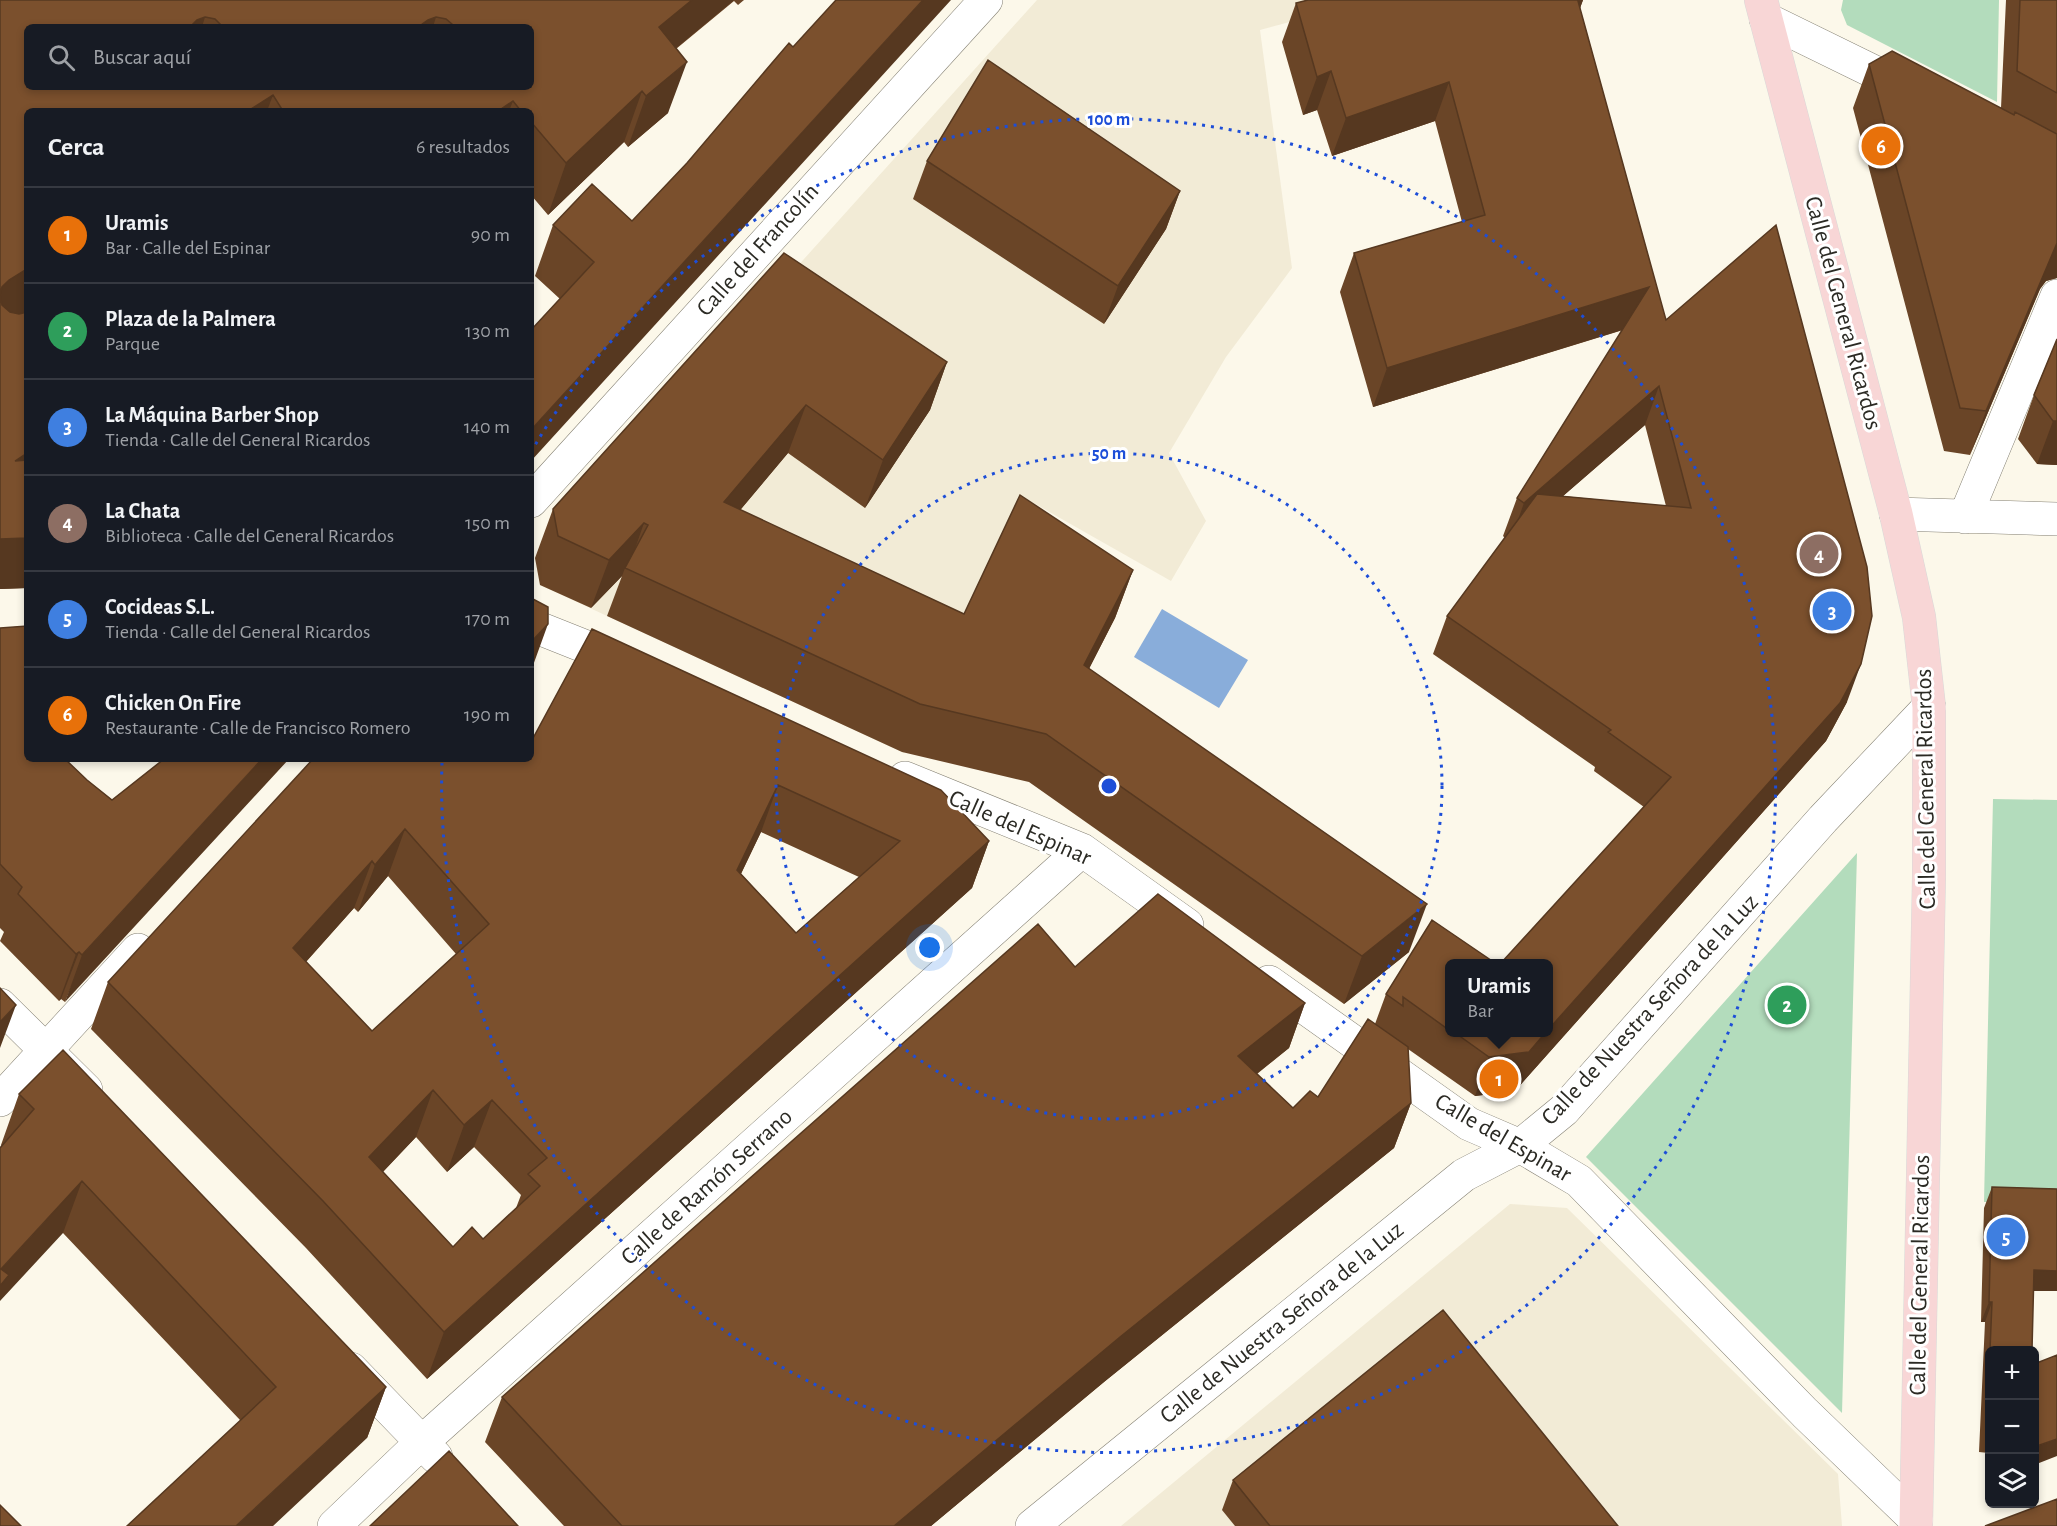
<!DOCTYPE html>
<html lang="es">
<head>
<meta charset="utf-8">
<style>
	:root { --surface:#171b24; --page:#20242c; --text:#f1f3f6; --muted:#9ea1a6; --line:#363941; --accent:#2d747f }
	body { margin:0; font-family:"Alegreya Sans",sans-serif; background:var(--page); color:var(--text) }
	.controls { position:absolute; right:18px; bottom:18px; display:grid; overflow:hidden; border-radius:9px; box-shadow:0 3px 9px #0003 }
	.controls button { width:54px; height:54px; display:grid; place-items:center; padding:0; border:0; border-bottom:2px solid var(--line); background:var(--surface); color:var(--text); font:30px sans-serif }
	.you { position:absolute; left:930px; top:948px; width:21px; height:21px; margin:-15px; border:4px solid #fff; border-radius:50%; background:#1a73e8; box-shadow:0 0 0 9px #1a73e833 }
	.badge { display:grid; place-items:center; width:39px; height:39px; border-radius:50%; background:var(--accent); color:#fff; font-size:20px; font-weight:700 }
	.pin { position:absolute; translate:-50% -50%; border:3px solid #fff; box-shadow:0 2px 6px #0006 }
	.popup { position:absolute; left:1445px; top:959px; width:108px; height:78px; box-sizing:border-box; display:grid; place-content:center; border-radius:9px; background:var(--surface); filter:drop-shadow(0 2px 4px #0005); font-size:20px; white-space:nowrap; color:var(--muted) }
	.popup b { font-size:22px; color:var(--text) }
	.popup::after { content:''; position:absolute; left:50%; top:100%; margin-left:-12px; border:12px solid transparent; border-top-color:var(--surface) }
	.list { margin:0; padding:0; list-style:none }
	h2 { display:flex; justify-content:space-between; align-items:center; height:78px; margin:0; padding:0 24px; font-size:26px }
	h2 small { font-size:20px; font-weight:400; color:var(--muted) }
	.list li { display:grid; grid-template-columns:39px 1fr auto; gap:18px; align-items:center; box-sizing:border-box; height:96px; padding:0 24px; border-top:2px solid var(--line) }
	.list b { display:block; font-size:22px; white-space:nowrap }
	.list p { margin:0; font-size:20px; white-space:nowrap; color:var(--muted) }
	.list em { font-size:20px; font-style:normal; color:var(--muted) }
	.icon { flex:none; width:33px; height:33px; fill:none; stroke:currentColor; stroke-width:2; stroke-linecap:round; stroke-linejoin:round }
	.map { position:relative; flex:none; width:2057px; height:1526px; overflow:hidden }
	.search { position:absolute; background:var(--surface); box-shadow:0 3px 9px #0003; left:24px; top:24px; width:510px; height:66px; display:flex; align-items:center; gap:15px; box-sizing:border-box; padding:0 21px; border-radius:9px; color:var(--muted); font-size:22px }
	.panel { position:absolute; background:var(--surface); box-shadow:0 3px 9px #0003; left:24px; top:108px; width:510px; height:654px; border-radius:9px }
	.map>svg:first-child { display:block }
</style>
</head>
<body>
<div class="map">
<svg width="2057" height="1526" viewBox="0 0 2057 1526">
	<rect width="100%" height="100%" fill="#fcf8ea"/>
	<!-- built -->
	<path fill="#f2ebd6" d="M1037 0H1372L1260 30 1292 268 1226 357 1169 453 1206 521 1171 581 1023 497 904 753 540 585 535 558Z
		M1510 1204 1567 1208 1838 1474 1842 1526H1121Z"/>
	<!-- green -->
	<path fill="#b3dcbc" d="M1843 0H1999L1997 102 1847 25 1841 10Z
		M1993 799 2057 800V1203L1984 1202Z
		M1857 853 1842 1413 1586 1157Z"/>
	<!-- water -->
	<path fill="#89adda" d="M1162 609 1248 660 1219 708 1134 657Z"/>
	<g fill="none" stroke-linecap="round" stroke-linejoin="round">
		<!-- minor casing -->
		<g stroke="#858174" stroke-width="34">
			<path id="minor" d="M1766 19 1907 88
				M531 501 986 0
				M1896 514 2057 519
				M1965 517 2057 296
				M531 625 624 662
				M905 778 1082 850 1187 925
				M1269 982 1469 1124 1520 1146 1579 1181 1805 1413 1916 1520
				M0 1005 86 1090
				M0 1100 138 950
				M351 1369 436 1457
				M334 1526 422 1442 1082 850
				M1032 1526 1464 1175 1520 1146 1564 1110 1823 819 1929 707"/>
		</g>
		<!-- major casing -->
		<g stroke="#d9d9d8" stroke-width="34">
			<path id="major" d="M1761 0 1896 514 1919 617 1929 707V876L1916 1526"/>
		</g>
		<!-- minor -->
		<use href="#minor" stroke="#fff" stroke-width="33"/>
		<!-- major -->
		<use href="#major" stroke="#f8d6d6" stroke-width="33"/>
	</g>
	<!-- wall -->
	<path fill="#6a4527" fill-rule="evenodd" d="M0 0H744L738 5 734 1 676 49 668 113 628 147 624 142 548 215 531 195V111H27V588L0 589ZM27 27H531V87H27Z
		M1308 0H1583L1580 8 1666 320 1847 702 1826 741 1515 1091 1475 1096 1408 1049 1411 1103 1394 1148 1104 1382 931 1526H564L485 1442 502 1397 1075 967 1305 1003 1289 1048 1257 1074 1293 1108 1318 1097 1375 1024 1386 994 1449 963V1032H1548L1644 807 1594 771 1595 767 1433 654 1447 616 1505 538 1503 536 1517 498 1623 330 1373 407 1340 292 1354 253 1462 222 1435 121 1332 156 1317 110 1303 115 1282 42 1296 3ZM1645 425 1666 506 1563 496Z
		M2006 0H2057V278L2046 281 2040 289 1970 455 1944 451 1853 108 1869 64 2001 108Z
		M927 161 1180 191 1166 229 1104 324 913 199Z
		M632 221 560 299 535 276 553 225Z
		M784 253 947 362 930 410 865 508 788 453 740 510 964 614 1133 570 1115 618 1089 669 1409 952 1344 1004 1029 782 902 752 607 616 622 576 591 608 540 585 535 558 553 509Z
		M2057 339V465L2037 464 2018 439 2034 395Z
		M0 628 27 759 87 780 112 800 164 759 65 1002 61 999 59 1001 0 941 4 932 0 928Z
		M592 629 989 841 972 888 427 1379 306 1248 91 1029 108 982 521 761ZM761 832 859 877 796 933 741 874ZM388 876 456 954 372 1031 306 962 354 908 358 912ZM416 1137 447 1172 474 1147 521 1195 516 1208 483 1239 453 1247 383 1172Z
		M19 1094 386 1387 367 1438 240 1420 63 1233 1 1145Z
		M1992 1187 2057 1189V1291H2033L2032 1350H1989V1453L1979 1452 1985 1322H1981L1984 1208Z
		M1233 1480 1618 1526H1235L1222 1510Z"/>
	<!-- shaded-wall -->
	<path fill="#563820" d="M692 0H734L640 78 659 27Z
		M923 0H951L531 461V430Z
		M1582 0H1583L1569 38 1578 1Z
		M205 17 202 27H190L197 20Z
		M436 17 433 27H418L428 20Z
		M687 62 668 113 628 147 646 96Z
		M1331 71 1317 110 1303 115 1317 77Z
		M1449 82 1435 121 1332 156 1346 118Z
		M642 91 624 142 548 215 566 163Z
		M273 95 267 111H248Z
		M513 101 509 111H498Z
		M1180 191 1166 229 1104 324 1118 286Z
		M2057 243V278L2046 281 2040 289 1970 455 1986 411Z
		M27 269V312L0 325V293L2 287 9 280Z
		M1649 287 1635 326 1373 407 1387 368Z
		M947 362 930 410 865 508 883 460Z
		M1659 386 1645 425 1510 542 1524 503Z
		M806 405 788 453 706 551 724 502Z
		M2053 421H2057V465L2037 464Z
		M27 453V492L15 461Z
		M644 523 628 569 625 568 622 576 591 608 609 560Z
		M27 538V588L0 589V539Z
		M1133 570 1115 618 1066 713 1084 665Z
		M548 624 531 671V642Z
		M1861 664 1847 702 1826 741 1515 1091 1475 1096 1489 1057 1546 1032H1548V1030Z
		M262 759H289L65 1002 82 955Z
		M778 785 761 832 720 917 737 870Z
		M405 829 388 876 358 912 375 865Z
		M989 841 972 888 427 1379 444 1332Z
		M372 861 354 908 276 995 293 948Z
		M1427 904 1409 952 1344 1004 1362 956Z
		M79 952 61 999 59 1001 76 954Z
		M1305 1003 1289 1048 1222 1101 1238 1056Z
		M16 1005 0 1048V1022Z
		M433 1090 416 1137 352 1204 369 1157Z
		M492 1100 474 1147 447 1172 464 1125Z
		M1411 1103 1394 1148 1104 1382 931 1526H894L1120 1337Z
		M82 1181 63 1233 0 1301V1272L1 1269Z
		M2034 1270 2057 1271V1291H2026Z
		M1989 1302H1992L1985 1322H1981Z
		M386 1387 367 1438 273 1526H236Z
		M2057 1439V1456L2034 1465V1447Z"/>
	<!-- building -->
	<path fill="#7b502d" stroke="#563820" stroke-width="1.5" fill-rule="evenodd" d="M0 0H692L659 27 687 62 646 96 642 91 566 163 531 122V111H521L513 101 498 111H283L273 95 248 111H27V269L9 280 2 287 0 295ZM205 17 215 19 223 27H418L428 20 436 17 446 19 453 25 454 27H531V87H27V27H190L197 20Z
		M836 0H923L531 430V330L594 262 553 225 592 184 632 221 687 163 789 43 793 47Z
		M1308 0H1582L1578 1 1666 320 1776 225 1867 567 1872 616 1861 664 1840 703 1548 1030V963H1501L1671 777 1608 732 1611 730 1447 616 1537 494 1691 508 1659 386 1524 503 1517 498 1649 287 1387 368 1354 253 1485 215 1449 82 1346 118 1331 71 1317 77 1296 3Z
		M2020 0H2057V93L2017 71Z
		M1892 51 2014 115 2015 112 2057 134V243L1986 411 1960 408 1869 64Z
		M988 60 1180 191 1118 286 927 161Z
		M784 253 947 362 883 460 806 405 724 502 964 614 1020 495 1133 570 1084 665 1427 904 1362 956 1046 734 920 704 625 568 648 525 644 523 609 560 558 536 553 509Z
		M0 295 2 305 10 312 19 314 27 312V453L15 461 27 460V538L0 539Z
		M2057 339V421H2053L2034 395Z
		M531 598 548 607V624L531 642Z
		M27 626V759H65L87 780 112 800 164 759H262L82 955 79 952 76 954 18 894 22 887 0 864V628Z
		M592 629 941 790 989 841 444 1332 323 1201 108 982 313 759H516L521 761 522 759H531V742ZM778 785 900 841 796 933 737 870ZM405 829 489 924 372 1031 293 948 372 861 375 865ZM433 1090 464 1125 492 1100 547 1158 528 1174 540 1186 483 1239 472 1227 453 1247 369 1157Z
		M1158 894 1305 1003 1238 1056 1293 1108 1310 1091 1318 1097 1368 1019 1408 1047 1411 1103 1120 1337 894 1526H622L502 1397 1038 924 1075 967Z
		M1432 920 1495 963H1449V1030L1403 997V1006L1386 994Z
		M0 988 16 1005 0 1022Z
		M1454 1032H1546L1529 1052 1489 1057Z
		M63 1050 386 1387 236 1526H127L276 1387 82 1181 1 1269 9 1275 0 1286V1148L34 1109 19 1094Z
		M1992 1187 2057 1189V1271L2034 1270 2032 1350H1990L1992 1302H1989Z
		M1443 1310 1618 1526H1270L1233 1480Z
		M2057 1355V1439L2034 1447V1364Z
		M1989 1366V1432L1987 1431Z
		M449 1451 518 1526H370Z
		M2057 1499V1526H1985Z
		M0 1505 21 1526H0Z"/>
	<!-- distance rings -->
	<g fill="none" stroke="#1d4ed8" stroke-width="3" stroke-dasharray="3 6">
		<circle cx="1109" cy="786" r="333"/>
		<path d="M531 452A667 667 0 1 1 442 763"/>
	</g>
	<g text-anchor="middle" dominant-baseline="central" stroke-width="6" stroke-linejoin="round" paint-order="stroke">
		<!-- street labels -->
		<g font-size="24" fill="#2b2a24" stroke="#fff">
			<text transform="translate(758 250) rotate(-48)">Calle del Francolín</text>
			<text transform="translate(1843 313) rotate(75)">Calle del General Ricardos</text>
			<text transform="translate(1926 789) rotate(-91)">Calle del General Ricardos</text>
			<text transform="translate(1020 828) rotate(24)">Calle del Espinar</text>
			<text transform="translate(1650 1010) rotate(-47)">Calle de Nuestra Señora de la Luz</text>
			<text transform="translate(1503 1138) rotate(30)">Calle del Espinar</text>
			<text transform="translate(707 1187) rotate(-42)">Calle de Ramón Serrano</text>
			<text transform="translate(1920 1275) rotate(-89)">Calle del General Ricardos</text>
			<text transform="translate(1282 1323) rotate(-39)">Calle de Nuestra Señora de la Luz</text>
		</g>
	</g>
	<circle cx="1109" cy="786" r="9" fill="#1d4ed8" stroke="#fff" stroke-width="3"/>
	<g font-size="18" text-anchor="middle" font-weight="bold" fill="#1d4ed8" stroke="#fff" stroke-width="6" stroke-linejoin="round" paint-order="stroke">
		<text x="1109" y="125">100 m</text>
		<text x="1109" y="459">50 m</text>
	</g>
</svg>
<div class="controls">
<button>+</button>
<button>−</button>
<button><svg class="icon" aria-label="layers" viewBox="0 0 24 24"><path d="M12 4l9 5-9 5-9-5zM3 14l9 5 9-5"/></svg></button>
</div>
<div class="you"></div>
<div class="pin badge" style="left:1499px;top:1079px;background:#e8710a">1</div>
<div class="popup"><b>Uramis</b>Bar</div>
<div class="pin badge" style="left:1787px;top:1005px;background:#2e9e5b">2</div>
<div class="pin badge" style="left:1832px;top:611px;background:#3f7fe0">3</div>
<div class="pin badge" style="left:1819px;top:554px;background:#8d6e63">4</div>
<div class="pin badge" style="left:2006px;top:1237px;background:#3f7fe0">5</div>
<div class="pin badge" style="left:1881px;top:146px;background:#e8710a">6</div>
<div class="search"><svg class="icon" aria-label="search" viewBox="0 0 24 24"><circle cx="10" cy="10" r="6"/><path d="M15 15l6 6"/></svg>Buscar aquí</div>
<section class="panel">
<h2>Cerca<small>6 resultados</small></h2>
<ul class="list">
<li><span class="badge" style="background:#e8710a">1</span><div><b>Uramis</b><p>Bar · Calle del Espinar</p></div><em>90 m</em></li>
<li><span class="badge" style="background:#2e9e5b">2</span><div><b>Plaza de la Palmera</b><p>Parque</p></div><em>130 m</em></li>
<li><span class="badge" style="background:#3f7fe0">3</span><div><b>La Máquina Barber Shop</b><p>Tienda · Calle del General Ricardos</p></div><em>140 m</em></li>
<li><span class="badge" style="background:#8d6e63">4</span><div><b>La Chata</b><p>Biblioteca · Calle del General Ricardos</p></div><em>150 m</em></li>
<li><span class="badge" style="background:#3f7fe0">5</span><div><b>Cocideas S.L.</b><p>Tienda · Calle del General Ricardos</p></div><em>170 m</em></li>
<li><span class="badge" style="background:#e8710a">6</span><div><b>Chicken On Fire</b><p>Restaurante · Calle de Francisco Romero</p></div><em>190 m</em></li>
</ul>
</section>
</div>
</body>
</html>
